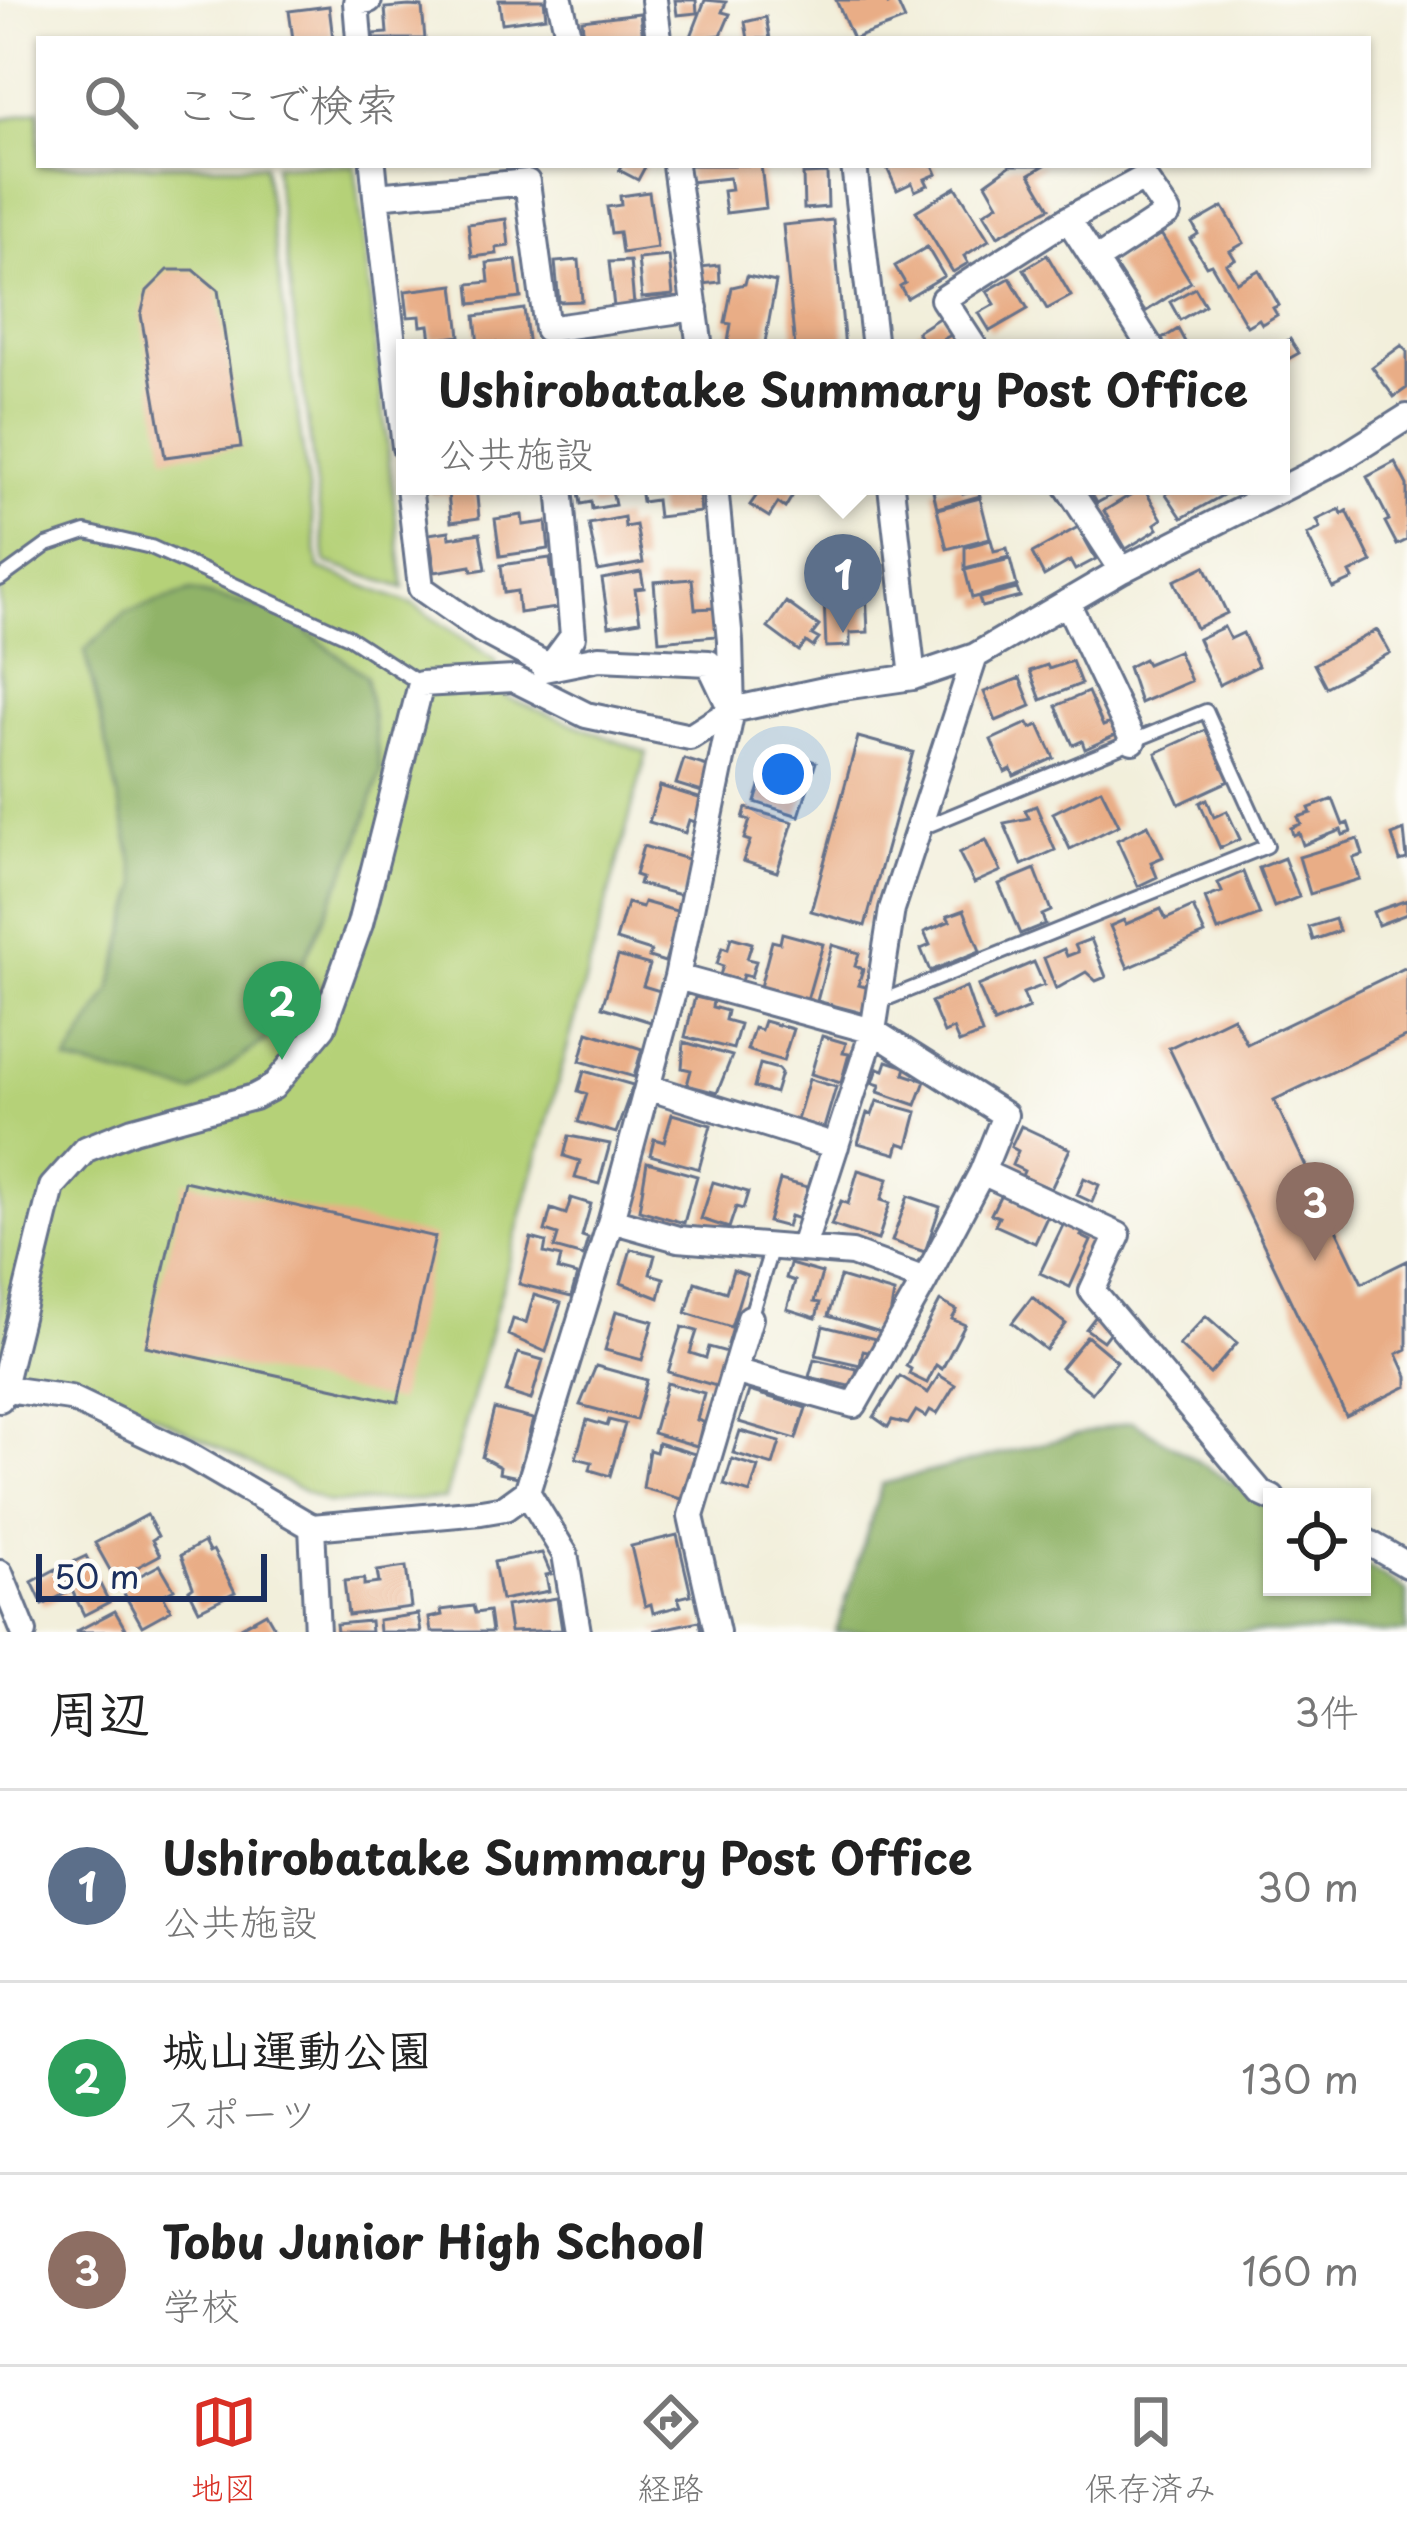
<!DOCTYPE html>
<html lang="ja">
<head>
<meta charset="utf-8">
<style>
	:root { --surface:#fff; --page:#f6f6f6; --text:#222; --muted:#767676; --line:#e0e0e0; --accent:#d93025 }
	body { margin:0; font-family:"Playpen Sans","Klee One",sans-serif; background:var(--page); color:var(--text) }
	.controls { position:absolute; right:36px; bottom:36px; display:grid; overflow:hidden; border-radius:0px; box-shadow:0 3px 9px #0004 }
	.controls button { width:108px; height:108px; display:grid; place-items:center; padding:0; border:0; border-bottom:3px solid var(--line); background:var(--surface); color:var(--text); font:60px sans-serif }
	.scale { position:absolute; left:36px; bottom:30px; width:231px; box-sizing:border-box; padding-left:12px; border:6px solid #1b2f5e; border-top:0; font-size:33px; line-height:42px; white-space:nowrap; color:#1b2f5e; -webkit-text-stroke:9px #fdfcf7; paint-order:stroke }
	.you { position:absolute; left:783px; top:774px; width:42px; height:42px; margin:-30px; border:9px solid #fff; border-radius:50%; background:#1a73e8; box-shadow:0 0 0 18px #1a73e833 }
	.badge { display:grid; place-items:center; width:78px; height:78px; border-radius:50%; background:var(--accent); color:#fff; font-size:39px; font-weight:700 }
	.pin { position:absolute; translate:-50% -99px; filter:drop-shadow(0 3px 6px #0008) }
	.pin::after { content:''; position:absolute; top:63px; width:42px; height:36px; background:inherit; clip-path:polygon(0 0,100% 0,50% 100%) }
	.popup { position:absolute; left:396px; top:339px; width:894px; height:156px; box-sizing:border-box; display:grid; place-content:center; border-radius:0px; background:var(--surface); filter:drop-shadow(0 3px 9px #0005); font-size:39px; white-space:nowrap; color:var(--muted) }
	.popup b { font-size:45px; color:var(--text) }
	.popup::after { content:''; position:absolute; left:50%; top:100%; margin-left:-24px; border:24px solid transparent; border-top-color:var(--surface) }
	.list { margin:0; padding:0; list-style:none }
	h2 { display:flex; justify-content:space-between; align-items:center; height:156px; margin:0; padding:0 48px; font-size:51px }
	h2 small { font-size:39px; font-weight:400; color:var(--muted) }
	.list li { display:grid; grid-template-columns:78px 1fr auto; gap:36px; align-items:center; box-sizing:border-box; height:192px; padding:0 48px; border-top:3px solid var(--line) }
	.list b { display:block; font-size:45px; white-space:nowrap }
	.list p { margin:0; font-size:39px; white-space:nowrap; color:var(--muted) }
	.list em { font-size:39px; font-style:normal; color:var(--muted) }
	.icon { flex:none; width:66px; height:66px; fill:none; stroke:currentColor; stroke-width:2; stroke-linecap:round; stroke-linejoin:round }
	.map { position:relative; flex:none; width:1407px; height:1632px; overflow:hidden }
	.search { position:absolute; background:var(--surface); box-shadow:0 3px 9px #0004; left:36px; right:36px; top:36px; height:132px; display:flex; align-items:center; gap:30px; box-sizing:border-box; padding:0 42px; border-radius:0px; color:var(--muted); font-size:45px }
	.sheet { height:732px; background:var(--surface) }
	nav { display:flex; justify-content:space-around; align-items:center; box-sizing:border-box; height:168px; border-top:3px solid var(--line); background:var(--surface); font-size:33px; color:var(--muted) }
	nav a { display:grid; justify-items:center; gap:6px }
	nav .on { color:var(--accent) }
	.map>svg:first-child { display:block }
</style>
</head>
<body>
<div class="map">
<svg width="1407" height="1632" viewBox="0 0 1407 1632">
	<rect width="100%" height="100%" fill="#fdfcf7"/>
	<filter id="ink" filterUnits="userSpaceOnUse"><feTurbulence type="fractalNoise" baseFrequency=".00833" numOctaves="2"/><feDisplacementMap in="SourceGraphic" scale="24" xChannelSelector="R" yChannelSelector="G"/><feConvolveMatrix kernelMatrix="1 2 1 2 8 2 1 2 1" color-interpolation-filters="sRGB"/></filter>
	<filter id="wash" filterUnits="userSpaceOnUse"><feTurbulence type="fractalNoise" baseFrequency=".004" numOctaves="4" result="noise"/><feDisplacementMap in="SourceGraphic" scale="48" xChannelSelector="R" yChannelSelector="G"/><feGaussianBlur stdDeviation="2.7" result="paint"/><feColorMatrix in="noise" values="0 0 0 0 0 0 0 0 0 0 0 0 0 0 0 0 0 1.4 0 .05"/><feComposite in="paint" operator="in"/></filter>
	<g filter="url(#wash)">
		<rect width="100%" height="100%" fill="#f2efdb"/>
		<!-- green -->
		<path fill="#b5d178" stroke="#68806b" stroke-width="3" d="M39 110V165H264L319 568 414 605 495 660 505 697 647 753 445 1499 327 1503 98 1386 0 1367V120Z
			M274 165H355L404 588 326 563Z"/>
		<!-- forest -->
		<path fill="#90b368" stroke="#567163" stroke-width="3" d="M191 591 282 613 366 676 381 772 357 846 268 1038 193 1093 67 1062 111 989 138 885 85 650 127 612Z
			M1132 1421 1272 1507V1587H1362V1563L1407 1591V1632H836L882 1484Z"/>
		<g id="blocks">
			<!-- building -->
			<path fill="#e9ad86" d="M499 0H544L546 17 502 23Z
				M675 0H696L697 13 677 15Z
				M705 0 726 2 722 12 730 14 721 35 690 39Z
				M836 0H886L888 4 896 0 905 20 853 39Z
				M329 6 333 39H293L289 11Z
				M409 6 422 7 425 39H374V34L387 33 385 8Z
				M640 13 643 39H584L582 20Z
				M766 17 770 39H748L745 22Z
				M621 165H646L638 180 619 170Z
				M687 165H761L766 208 726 213 723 191 731 190 729 178 689 182Z
				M895 165H933L937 174 925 179 928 185 915 191 912 183 897 190 888 170Z
				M1011 165H1045L1030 174 1050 208 998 236 984 213 998 204 986 183Z
				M827 173 828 207 804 209 803 174Z
				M956 187 989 240 964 256 968 263 953 272 916 211Z
				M649 192 657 248 622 253 619 232 611 233 607 207 621 205 620 196Z
				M1223 207 1244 243 1230 251 1235 259 1226 264 1237 282 1259 270 1279 305 1273 308 1277 315 1262 324 1259 319 1247 326 1211 264 1206 266 1190 239 1198 234 1193 224Z
				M506 219 509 246 496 248 497 254 472 257 468 224Z
				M833 220 845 348H795L783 225Z
				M1161 234 1191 282 1145 312 1114 264Z
				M927 247 944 276 907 298 900 286 905 283 895 266Z
				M1047 255 1071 296 1047 309 1024 269Z
				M669 256 673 295 642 298 638 259Z
				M516 260 521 298 471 304 469 284 489 282 487 263Z
				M579 260 582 301 559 302 555 262Z
				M630 261 634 305 614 307 609 262Z
				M719 265 720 282 702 284 700 267Z
				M168 270H194L218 290 241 447 165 457 141 315 147 291Z
				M747 276 776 282 764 348H727L731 324 725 323 732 287 745 284Z
				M1010 278 1028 309 990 331 979 313 995 304 987 291Z
				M454 285 460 336 431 340 429 325 421 326 420 316 408 317 405 291Z
				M1195 288 1205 305 1180 320 1170 302Z
				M524 309 529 347 497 348 496 343 478 345 475 316Z
				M942 316 953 334 927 348 917 332Z
				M1178 329 1185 342 1167 348 1162 339Z
				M1290 339 1299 353 1281 363V348H1275Z
				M1402 345 1407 352V388L1394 397 1372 367Z
				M1395 462 1407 485V540L1397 545 1385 522 1389 520 1367 477Z
				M430 486H476L479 518 451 522 448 493 431 494Z
				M578 486H611L615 505 592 509 591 502 581 504Z
				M640 486H698L701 512 658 517 656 500 642 502Z
				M753 486H790L796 490 785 508 778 503 769 517 750 505 757 495 750 491Z
				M953 486H962L963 493 978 489 980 496 937 508 933 491Z
				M1087 486H1128L1097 503Z
				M1178 486H1218L1223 495 1182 518 1166 494Z
				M1143 487 1162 519 1155 524 1158 529 1126 549 1104 511Z
				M980 498 990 538 947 549 937 509Z
				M1340 509 1342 514 1347 511 1372 562 1350 573 1353 579 1333 588 1307 535 1321 528 1317 520Z
				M522 515 523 525 546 522 549 549 500 556 495 519Z
				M624 517 625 527 636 525 643 563 598 571 589 524Z
				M1078 527 1096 559 1075 570 1070 561 1044 576 1032 553Z
				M449 531 450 538 480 533 486 569 472 571 471 566 435 572 429 534Z
				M991 540 994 551 1007 548 1009 557 965 568V547Z
				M550 558 557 608 519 613 517 591 504 593 501 565Z
				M1010 559 1017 586 972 598 965 570Z
				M1205 566 1227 613 1196 628 1174 581Z
				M641 572 644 588 635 589 640 621 609 626 602 579Z
				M692 579 695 609 714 608 717 636 659 641 654 582Z
				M866 589 868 632 850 633V646L826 647 824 598 849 597V590Z
				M1017 589 1020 597 982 607 979 598Z
				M786 602 819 626 812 635 819 639 813 647 806 642 799 651 768 628Z
				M1224 627 1230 639 1243 633 1258 666 1219 685 1198 639Z
				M1377 630 1390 653 1326 687 1314 664Z
				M1178 651 1191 681 1140 703 1128 667 1144 659 1147 664Z
				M1072 661 1081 684 1041 700 1030 671 1047 665 1049 669Z
				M1020 678 1031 706 996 721 984 692Z
				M1088 692 1103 726 1113 722 1118 734 1085 749 1082 741 1073 745 1056 706Z
				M1028 723 1031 728 1039 725 1054 758 1014 776 1011 769 1005 772 991 740Z
				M1206 730 1229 781 1179 804 1156 753Z
				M858 737 913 752 865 926 811 911Z
				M796 756 816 762 799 816 755 802 766 768 789 775Z
				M684 759 717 769 715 796 676 784Z
				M660 786 712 802 705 825 689 820 685 833 649 822Z
				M1101 789 1119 825 1070 849 1053 813Z
				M1207 799 1214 817 1227 811 1240 839 1220 848 1200 803Z
				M1333 799 1343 825 1348 823 1351 832 1343 835 1341 830 1303 845 1299 833 1293 835 1291 828 1301 824 1298 817 1311 813 1309 808Z
				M1036 806 1055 850 1022 865 1004 823 1029 818 1025 810Z
				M746 808 793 822 777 872 743 861 750 841 744 839 750 820 743 818Z
				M1148 825 1163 857 1151 862 1157 877 1138 886 1117 840Z
				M1404 830 1407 859 1400 861 1392 835Z
				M1358 839 1363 855 1353 858 1360 879 1310 894 1299 857Z
				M986 840 1001 871 974 883 959 853Z
				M643 846 694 861 684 896 639 884 641 877 635 875Z
				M1284 858 1299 897 1274 907 1259 868Z
				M1035 869 1051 911 1042 915 1045 924 1020 934 999 884Z
				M1243 872 1260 915 1218 931 1205 898 1222 892 1218 883Z
				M1407 900V914L1378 925 1373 912Z
				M644 902 680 912 665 962 649 957 651 951 616 940 627 903 642 907Z
				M1193 907 1205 934 1128 968 1110 926 1124 920 1126 924 1161 909 1166 919Z
				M964 910 980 951 930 971 921 949 930 945 924 932 950 921 947 916Z
				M1335 919 1339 931 1313 940 1309 927Z
				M782 933 823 944 807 1000 760 987 772 941 780 943Z
				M731 937 752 943 747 959 756 961 751 977 743 975 741 981 720 975 723 966 717 964 722 947 728 949Z
				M1091 939 1106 977 1096 981 1086 972 1056 989 1044 958 1064 949 1067 956 1078 952 1075 945Z
				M832 945 859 953 855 966 863 969 858 985 873 989 866 1014 817 1001Z
				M618 956 650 965 643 986 660 991 651 1022 602 1007Z
				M1034 962 1044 985 1023 993 1029 1008 994 1023 978 986Z
				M1407 967V1036L1274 1100 1362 1283 1407 1261V1349L1397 1354 1407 1376V1386L1346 1416 1169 1048 1233 1017 1247 1044Z
				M966 987 982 1034 959 1043 953 1029 944 1033 931 1002Z
				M695 997 713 1001 712 1007 727 1011 725 1020 740 1024 733 1049 685 1037Z
				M764 1021 793 1029 783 1061 747 1050 754 1028 761 1030Z
				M588 1032 642 1049 634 1077 580 1061Z
				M822 1036 846 1043 843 1053 849 1054 841 1083 811 1074Z
				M684 1042 732 1056 717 1093 687 1085 691 1070 682 1068Z
				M887 1061 906 1067 904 1074 925 1081 916 1105 878 1092 880 1085 873 1083 878 1068 884 1070Z
				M760 1064 778 1069 781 1073 775 1093 754 1087Z
				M584 1071 633 1085 616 1133 578 1122 587 1094 578 1091Z
				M809 1079 836 1087 824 1128 797 1120Z
				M877 1101 917 1112 908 1146 899 1143 896 1154 858 1143 867 1113 872 1115Z
				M672 1114 711 1125 699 1169 650 1155 654 1139 664 1142Z
				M1021 1126 1070 1149 1051 1189 1022 1176 1024 1171 1012 1165 1018 1151 1011 1147Z
				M569 1136 610 1144 599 1184 575 1178 580 1161 564 1156Z
				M647 1162 697 1176 684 1223 639 1210Z
				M858 1170 888 1179 881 1200 890 1203 878 1240 831 1225 841 1201 848 1204Z
				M1084 1178 1099 1185 1092 1202 1077 1195Z
				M780 1180 808 1187 799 1219 790 1216 787 1227 768 1222Z
				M184 1181 435 1237 398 1402 146 1346Z
				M713 1182 748 1192 743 1209 736 1207 729 1228 701 1219Z
				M1001 1194 1048 1215 1035 1243 995 1225 999 1217 991 1214Z
				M908 1196 940 1207 925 1252 892 1241Z
				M571 1198 591 1204 582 1236 588 1238 583 1256 554 1248 558 1235 545 1231 551 1209 566 1214Z
				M1064 1223 1084 1232 1081 1236 1091 1241 1070 1287 1040 1273Z
				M531 1238 546 1242 544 1253 561 1257 558 1270 577 1275 571 1297 519 1284Z
				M631 1249 655 1255 650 1274 664 1278 659 1298 621 1283Z
				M790 1264 822 1273 814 1302 820 1303 816 1318 787 1309 795 1281 786 1278Z
				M733 1270 747 1275 731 1327 686 1313 695 1282 726 1292Z
				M840 1277 894 1293 887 1334 828 1316Z
				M534 1295 561 1303 546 1352 508 1335 513 1319 526 1323Z
				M1032 1297 1066 1324 1046 1350 1012 1323Z
				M940 1301 957 1310 952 1319 965 1325 942 1369 936 1365 927 1383 909 1374 911 1369 906 1366Z
				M616 1311 653 1321 642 1360 605 1350Z
				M1096 1316 1113 1328 1103 1341 1086 1329Z
				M1206 1316 1237 1343 1210 1374 1179 1345Z
				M823 1326 876 1339 873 1353 863 1351 860 1365 816 1355Z
				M682 1327 697 1331 690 1353 706 1358 709 1347 727 1352 716 1386 668 1372Z
				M1087 1336 1117 1361 1092 1393 1061 1368Z
				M518 1353 543 1360 531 1400 506 1392Z
				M814 1359 857 1369 853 1387 809 1377Z
				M596 1366 647 1380 636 1420 580 1405Z
				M939 1375 955 1385 937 1414 930 1410 926 1417 916 1411 908 1424 892 1420 888 1427 874 1417 900 1376 928 1393Z
				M667 1383 704 1393 697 1420 703 1422 697 1446 653 1433Z
				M749 1391 806 1408 796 1439 739 1422Z
				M494 1409 533 1419 518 1477 499 1473 500 1467 482 1457Z
				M587 1420 607 1426 609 1420 625 1424 610 1476 590 1470 592 1462 576 1458Z
				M740 1431 780 1442 773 1465 733 1453Z
				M658 1443 695 1454 681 1499 643 1488 649 1450 656 1452Z
				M732 1459 758 1467 750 1493 724 1485Z
				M147 1515 158 1536 152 1540 160 1555 115 1579 95 1543Z
				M677 1535 691 1595 678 1598 681 1606 653 1613 651 1604 645 1606 631 1546Z
				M204 1542 209 1552 213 1550 235 1592 199 1610 189 1590 193 1587 181 1555Z
				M542 1553 551 1574 546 1575 549 1591 501 1600 494 1562Z
				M86 1556 109 1602 84 1615 61 1568Z
				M160 1565 174 1589 163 1595 171 1610 142 1626 120 1586Z
				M406 1567 411 1607 348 1615 344 1581 364 1579V1585L379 1583 377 1571Z
				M56 1569 68 1592 43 1605 32 1582Z
				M557 1598 562 1630 510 1632 506 1606Z
				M473 1606 475 1613 489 1611 492 1632H431L429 1618 442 1615 441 1610Z
				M115 1611 127 1632H75Z
				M266 1613 277 1632H232Z
				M418 1614 421 1632H379L378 1620Z
				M370 1621 371 1632H337L336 1624Z
				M699 1621 701 1632H656L655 1630Z"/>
		</g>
	</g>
	<g filter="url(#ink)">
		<use href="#blocks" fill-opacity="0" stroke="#66728a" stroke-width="3"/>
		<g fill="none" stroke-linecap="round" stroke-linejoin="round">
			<!-- service casing -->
			<g stroke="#66728a" stroke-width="18">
				<path id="service" d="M0 579 47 545 86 532 151 547 347 636 421 684
					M879 1002 1267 846 1206 711 922 828
					M750 1318 772 1247"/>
			</g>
			<!-- minor casing -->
			<g stroke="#66728a" stroke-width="30">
				<path id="minor" d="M560 0 569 39
					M654 0 659 39
					M359 39 356 2 369 0
					M373 165 376 196
					M675 165 700 348
					M854 165 875 348
					M1068 219 1144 178 1168 213 1095 261
					M975 348 943 299 1068 219 1151 348
					M405 447 376 196 527 182 547 329 695 308
					M409 486 421 588 481 630 550 667 573 636 560 486
					M891 486 913 677
					M1067 486 1122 570
					M1067 602 1133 741
					M544 669 599 658 709 663 728 703
					M647 1087 836 1146
					M982 1172 1118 1235 1092 1291 1261 1493 1272 1498
					M611 1220 678 1239 852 1253 925 1280 982 1172 1005 1115 873 1031 677 977
					M803 1247 873 1031 892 909 975 656
					M734 1371 854 1405 925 1280
					M0 1388 70 1398 185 1453 312 1527 481 1512 505 1508 527 1492 611 1220 677 977 732 710 730 641 715 486
					M0 1399 52 1187 86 1149 133 1130 254 1097 273 1087 323 1027 360 924 421 684 514 679 586 715 690 737 732 710 829 689 913 677 975 656 1122 570 1339 460 1407 417
					M527 1492 565 1554 578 1632
					M312 1527 317 1632
					M1362 1539 1407 1565
					M0 1573 24 1632
					M717 1632 691 1516 750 1318"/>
			</g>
			<!-- service -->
			<use href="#service" stroke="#fff" stroke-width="12"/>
			<!-- minor -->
			<use href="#minor" stroke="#fff" stroke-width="24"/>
		</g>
	</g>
</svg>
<div class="controls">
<button><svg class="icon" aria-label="locate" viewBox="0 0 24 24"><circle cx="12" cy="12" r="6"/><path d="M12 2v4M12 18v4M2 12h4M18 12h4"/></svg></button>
</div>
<div class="scale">50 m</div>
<div class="you"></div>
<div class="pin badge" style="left:843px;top:633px;background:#5c6f8a">1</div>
<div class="popup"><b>Ushirobatake Summary Post Office</b>公共施設</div>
<div class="pin badge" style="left:282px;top:1060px;background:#2e9e5b">2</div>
<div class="pin badge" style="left:1315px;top:1261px;background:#8d6e63">3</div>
<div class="search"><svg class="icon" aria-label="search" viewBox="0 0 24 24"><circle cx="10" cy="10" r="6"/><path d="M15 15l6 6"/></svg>ここで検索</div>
</div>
<section class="sheet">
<h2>周辺<small>3件</small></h2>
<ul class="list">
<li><span class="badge" style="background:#5c6f8a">1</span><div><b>Ushirobatake Summary Post Office</b><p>公共施設</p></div><em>30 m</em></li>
<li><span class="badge" style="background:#2e9e5b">2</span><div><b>城山運動公園</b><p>スポーツ</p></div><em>130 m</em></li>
<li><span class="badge" style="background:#8d6e63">3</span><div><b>Tobu Junior High School</b><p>学校</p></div><em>160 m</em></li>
</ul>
</section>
<nav>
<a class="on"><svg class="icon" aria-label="map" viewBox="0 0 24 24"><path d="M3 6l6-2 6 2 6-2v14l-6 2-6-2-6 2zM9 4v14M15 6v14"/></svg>地図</a>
<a><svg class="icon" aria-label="directions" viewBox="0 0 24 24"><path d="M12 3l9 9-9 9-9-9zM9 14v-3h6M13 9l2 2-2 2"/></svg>経路</a>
<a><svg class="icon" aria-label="saved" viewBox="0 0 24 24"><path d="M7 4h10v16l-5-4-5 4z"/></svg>保存済み</a>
</nav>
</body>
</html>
